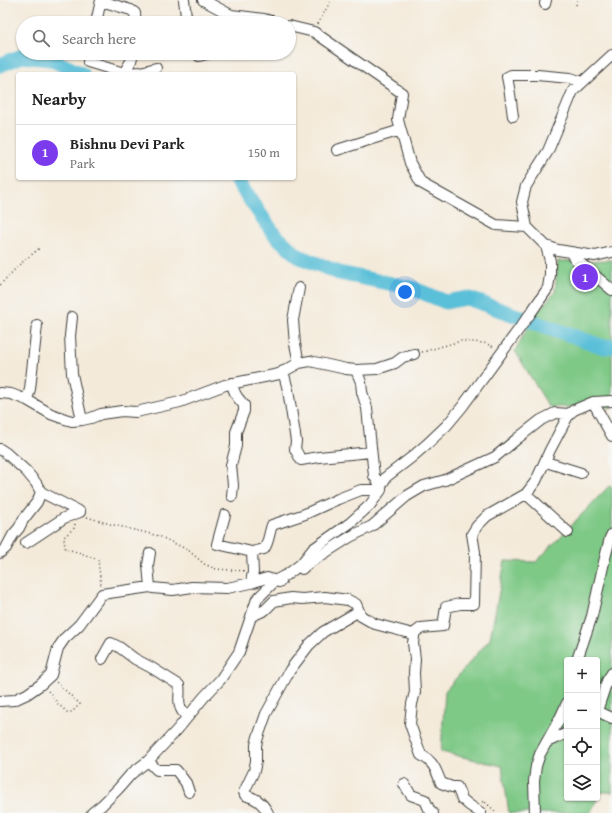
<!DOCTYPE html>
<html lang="en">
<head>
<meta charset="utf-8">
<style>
	:root { --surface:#fff; --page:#f2f2f2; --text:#222; --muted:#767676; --line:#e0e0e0; --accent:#7c3aed }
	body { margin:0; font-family:"Gentium Book Plus",serif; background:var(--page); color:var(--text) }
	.controls { position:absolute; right:12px; bottom:12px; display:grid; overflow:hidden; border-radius:4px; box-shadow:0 1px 3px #0004 }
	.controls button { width:36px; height:36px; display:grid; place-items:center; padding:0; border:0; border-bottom:1px solid var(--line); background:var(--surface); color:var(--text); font:20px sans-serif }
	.you { position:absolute; left:405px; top:292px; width:14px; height:14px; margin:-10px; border:3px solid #fff; border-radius:50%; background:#1a73e8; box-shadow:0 0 0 6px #1a73e833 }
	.badge { display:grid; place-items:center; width:26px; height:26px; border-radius:50%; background:var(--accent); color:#fff; font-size:13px; font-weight:700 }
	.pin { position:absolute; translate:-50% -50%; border:2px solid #fff; box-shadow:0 1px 4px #0006 }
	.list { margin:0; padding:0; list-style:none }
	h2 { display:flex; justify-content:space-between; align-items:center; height:52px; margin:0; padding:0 16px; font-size:17px }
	h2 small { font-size:13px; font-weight:400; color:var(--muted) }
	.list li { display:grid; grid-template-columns:26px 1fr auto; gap:12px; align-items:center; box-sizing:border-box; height:56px; padding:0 16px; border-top:1px solid var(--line) }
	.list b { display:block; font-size:15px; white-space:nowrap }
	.list p { margin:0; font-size:13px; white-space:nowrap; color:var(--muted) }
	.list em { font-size:13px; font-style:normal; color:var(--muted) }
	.icon { flex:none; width:22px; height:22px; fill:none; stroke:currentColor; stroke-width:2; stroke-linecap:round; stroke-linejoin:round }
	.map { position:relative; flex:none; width:612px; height:813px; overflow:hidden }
	.search { position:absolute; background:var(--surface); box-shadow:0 1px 3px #0004; left:16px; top:16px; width:280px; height:44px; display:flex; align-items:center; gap:10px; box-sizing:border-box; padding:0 14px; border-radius:22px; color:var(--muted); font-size:15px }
	.panel { position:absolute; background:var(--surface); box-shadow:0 1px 3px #0004; left:16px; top:72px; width:280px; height:108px; border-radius:4px }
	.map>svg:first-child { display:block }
</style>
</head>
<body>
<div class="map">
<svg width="612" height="813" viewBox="0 0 612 813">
	<rect width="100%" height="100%" fill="#f6f6f2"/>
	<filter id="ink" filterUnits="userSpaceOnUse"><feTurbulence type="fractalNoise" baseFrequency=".025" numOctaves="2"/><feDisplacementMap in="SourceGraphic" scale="8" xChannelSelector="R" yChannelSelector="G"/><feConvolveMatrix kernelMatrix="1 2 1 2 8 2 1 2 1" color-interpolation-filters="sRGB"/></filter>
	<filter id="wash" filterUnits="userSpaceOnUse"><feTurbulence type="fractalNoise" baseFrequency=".012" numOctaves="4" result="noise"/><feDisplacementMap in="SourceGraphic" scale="16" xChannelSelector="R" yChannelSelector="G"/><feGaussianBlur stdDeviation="0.9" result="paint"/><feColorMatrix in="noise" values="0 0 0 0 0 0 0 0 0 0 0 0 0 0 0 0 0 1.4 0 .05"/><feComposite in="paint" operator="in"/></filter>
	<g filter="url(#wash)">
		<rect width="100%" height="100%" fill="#f4eada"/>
		<!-- green -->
		<path fill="#7fc987" stroke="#4e7252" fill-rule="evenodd" d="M612 260V407H549L515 351 533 317 555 292 558 261Z
			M609 486 612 487V792H601L590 813H509L502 766 441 752 445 691 490 639 505 561 536 562ZM567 660H597V798H567Z"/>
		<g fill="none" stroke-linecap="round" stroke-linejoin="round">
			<!-- river -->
			<path stroke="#5abfd8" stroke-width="15" d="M0 65 22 56 50 59 82 74
				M235 178 274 234 298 256 339 273 412 288 446 302 467 298 604 347 612 346"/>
		</g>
	</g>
	<g filter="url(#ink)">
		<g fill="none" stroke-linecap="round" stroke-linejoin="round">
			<!-- minor casing -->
			<g stroke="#3c3b38" stroke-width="12">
				<path id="minor" d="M184 0 186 16 184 23
					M203 0 231 15 264 19 279 23
					M101 1 131 10 135 13 136 23
					M545 4 546 0
					M96 23 101 0
					M289 26 314 32 402 93 398 120 410 163 421 183 496 225 527 227
					M90 53 88 62 124 73 141 72 156 68
					M612 55 573 91 548 151 526 186 522 202 527 227 546 246 558 250 595 256 612 252
					M199 56 211 53
					M124 73 131 61 133 53
					M513 116C511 103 510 90 507 77L511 75H537L570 78 582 82
					M337 150 375 138 401 130
					M570 252 575 259 591 272 612 290
					M72 317 70 336 72 374 82 420
					M299 363 295 344 293 320 299 288
					M356 370 377 369 395 363 403 357 414 354
					M283 371 288 390 296 441 295 449 301 460 319 457 371 452
					M232 383C234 394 237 397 244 405V411L236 432V446L231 465 233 485 232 496
					M0 393 11 394 27 400 51 414 65 419 72 421 82 420 91 418 101 414 122 411 136 412 180 402 225 385 279 374 299 363 310 361 346 369 356 370 361 382 362 392 367 408 374 476 381 486
					M27 400 30 389 37 325
					M593 402 612 436
					M0 449 6 453 26 471 36 483 41 492 80 512
					M546 462 581 473
					M526 494 568 532
					M225 515 217 544 252 552 264 549C269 542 269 533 272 525L305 514 338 499 361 490H381
					M26 543 64 518 80 512
					M0 553 6 548 13 535 19 528 23 520 37 502 41 492
					M302 569 306 565 350 537 372 526 407 496 424 486 445 480 495 457 518 438 541 420 555 413 569 414
					M251 583 253 572 252 552
					M150 587 148 565 150 553
					M252 616 265 610 274 601 291 598 302 599 325 597 348 600 356 604 361 616 375 624 413 634 421 628 443 626 446 607 460 604H474L475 552 472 534 477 526 487 516 526 494 536 481 550 450 569 414 574 410 593 402 612 401
					M413 634 414 637 413 643 415 659 414 673 415 692 412 704 410 724 421 755C434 762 436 770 441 783L452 787H457L462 799 469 805 481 813
					M102 659 111 643 119 647 135 659 152 668 179 685C181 693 177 702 181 709 182 712 185 714 187 717
					M577 660 592 616 604 562 610 538 612 534
					M0 701 14 700 27 694 40 685 51 675 58 648 65 638 79 625 102 594 150 587 153 588 173 590 192 587 227 588 251 583 260 580 267 578 279 582 281 581
					M597 711 607 681 612 673
					M597 711 612 718
					M547 742 567 733
					M148 761 157 770H176L186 783 189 792
					M404 784 411 795 425 800 429 809 433 813
					M92 813 102 805 118 789 131 774 148 761 177 730 204 697 220 680 239 652 257 599 276 580 288 574 301 564 313 549 350 523 370 505 381 490V486L386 477 412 457 427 444 447 425 462 407 530 314 548 288 550 275V261L546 246
					M268 813C262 802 257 799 245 795L244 792 254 771 256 761V745L258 737 266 714 290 670 309 645 323 632 359 611
					M535 813 534 781 536 766 540 754 560 718 567 703"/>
			</g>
			<!-- path -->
			<path stroke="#3c3b38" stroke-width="1.5" stroke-dasharray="1 3" stroke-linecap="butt" d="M576 5 577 0
				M318 24 331 0
				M0 285 19 265 41 247
				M422 352 461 341 484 343 492 346 494 349
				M87 517 110 524 159 536 188 550 204 564 216 569 233 570 245 571
				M75 524 74 528 64 537 65 549C76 551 87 555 98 560L101 586
				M48 691 51 694 58 704 67 712H72L80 704 56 682
				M482 802 484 801 497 813"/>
			<!-- minor -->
			<use href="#minor" stroke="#fff" stroke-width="10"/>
		</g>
	</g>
</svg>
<div class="controls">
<button>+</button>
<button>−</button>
<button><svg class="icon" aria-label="locate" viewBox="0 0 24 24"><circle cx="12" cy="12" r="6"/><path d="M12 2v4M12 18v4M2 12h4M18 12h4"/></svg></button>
<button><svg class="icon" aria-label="layers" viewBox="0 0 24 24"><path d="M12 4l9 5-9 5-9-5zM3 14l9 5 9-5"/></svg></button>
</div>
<div class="you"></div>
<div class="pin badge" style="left:585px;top:277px">1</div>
<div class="search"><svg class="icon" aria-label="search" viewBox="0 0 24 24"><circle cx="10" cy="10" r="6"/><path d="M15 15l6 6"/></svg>Search here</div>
<section class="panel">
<h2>Nearby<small></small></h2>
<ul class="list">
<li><span class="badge">1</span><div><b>Bishnu Devi Park</b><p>Park</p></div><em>150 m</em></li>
</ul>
</section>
</div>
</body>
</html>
